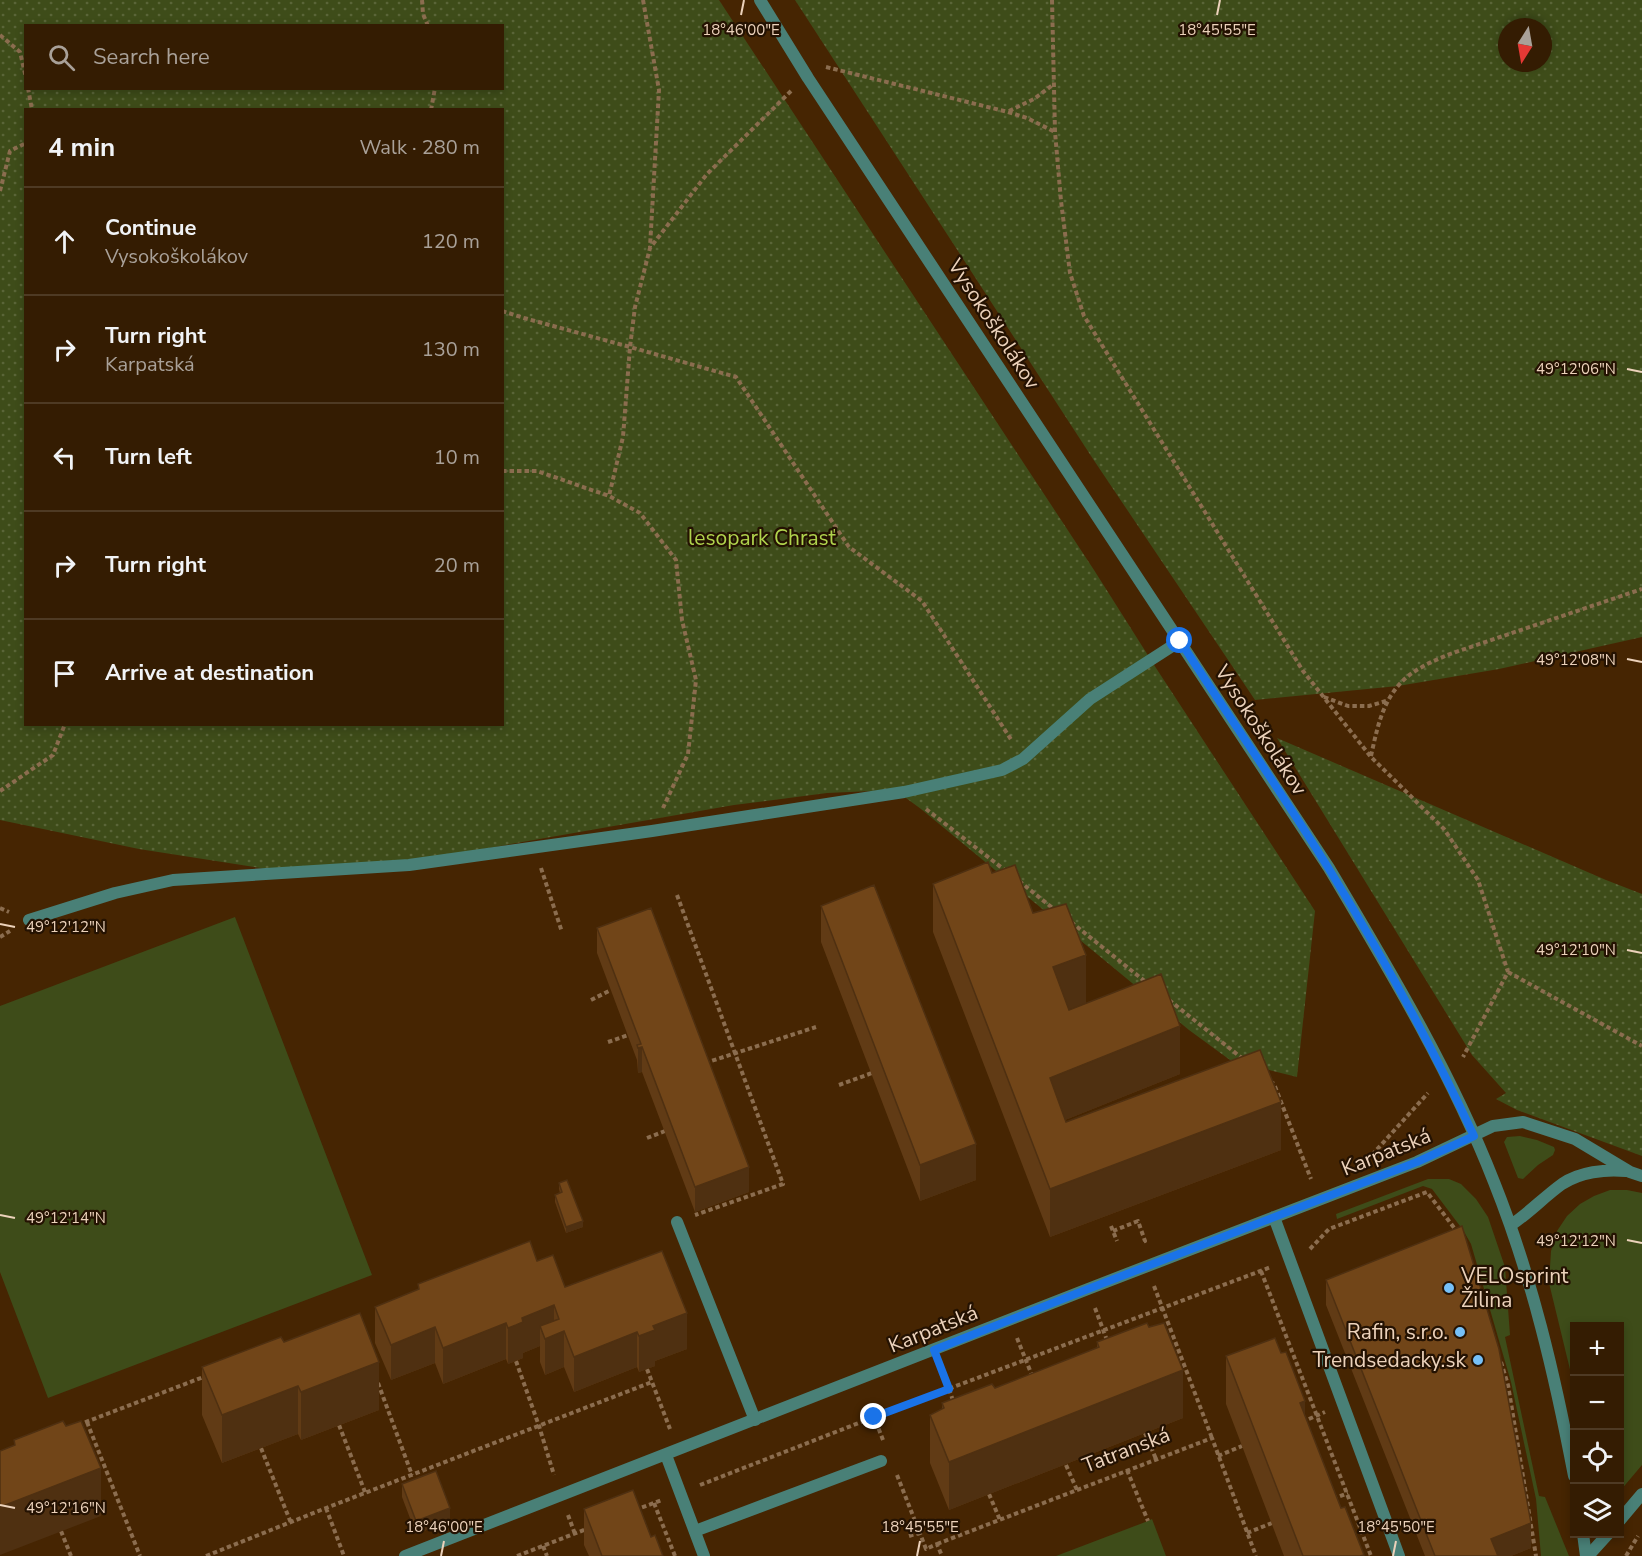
<!DOCTYPE html>
<html lang="en">
<head>
<meta charset="utf-8">
<style>
	:root { --surface:#341c02; --page:#3f2911; --text:#f1f3f6; --muted:#a9a199; --line:#4e3a24 }
	body { margin:0; font-family:"Nunito Sans",sans-serif; background:var(--page); color:var(--text) }
	.controls { position:absolute; right:18px; bottom:18px; display:grid; overflow:hidden; border-radius:0px; box-shadow:0 3px 9px #0003 }
	.controls button { width:54px; height:54px; display:grid; place-items:center; padding:0; border:0; border-bottom:2px solid var(--line); background:var(--surface); color:var(--text); font:30px sans-serif }
	.compass { position:absolute; left:1498px; top:18px; width:54px; height:54px; border-radius:50%; background:var(--surface); box-shadow:0 3px 9px #0003; rotate:191deg }
	.stop { position:absolute; width:18px; height:18px; margin:-14px; border:4px solid #1a73e8; border-radius:50%; background:#fff }
	.stop.end { background:#1a73e8; border-color:#fff; box-shadow:0 2px 6px #0008 }
	.list { margin:0; padding:0; list-style:none }
	h2 { display:flex; justify-content:space-between; align-items:center; height:78px; margin:0; padding:0 24px; font-size:26px }
	h2 small { font-size:20px; font-weight:400; color:var(--muted) }
	.list li { display:grid; grid-template-columns:39px 1fr auto; gap:18px; align-items:center; box-sizing:border-box; height:108px; padding:0 24px; border-top:2px solid var(--line) }
	.list b { display:block; font-size:22px; white-space:nowrap }
	.list p { margin:0; font-size:20px; white-space:nowrap; color:var(--muted) }
	.list em { font-size:20px; font-style:normal; color:var(--muted) }
	.icon { flex:none; width:33px; height:33px; fill:none; stroke:currentColor; stroke-width:2; stroke-linecap:round; stroke-linejoin:round }
	.map { position:relative; flex:none; width:1642px; height:1556px; overflow:hidden }
	.search { position:absolute; background:var(--surface); box-shadow:0 3px 9px #0003; left:24px; top:24px; width:480px; height:66px; display:flex; align-items:center; gap:15px; box-sizing:border-box; padding:0 21px; border-radius:0px; color:var(--muted); font-size:22px }
	.panel { position:absolute; background:var(--surface); box-shadow:0 3px 9px #0003; left:24px; top:108px; width:480px; height:618px; border-radius:0px }
	.map>svg:first-child { display:block }
</style>
</head>
<body>
<div class="map">
<svg width="1642" height="1556" viewBox="0 0 1642 1556">
	<defs>
		<pattern id="park-dots" width="8" height="8" patternUnits="userSpaceOnUse" patternTransform="scale(1.5)"><rect width="8" height="8" fill="#3e4c19"/><path d="M2 2h.1M6 6h.1" fill="none" stroke="#5a6538" stroke-width="1.8" stroke-linecap="round"/></pattern>
	</defs>
	<rect width="100%" height="100%" fill="#462502"/>
	<!-- green -->
	<path fill="#3e4c19" d="M235 917 372 1275 48 1398 0 1272V1006Z
		M1520 1136 1537 1140 1554 1147 1555 1150 1553 1155 1538 1165 1523 1179 1518 1178 1504 1142 1507 1137Z
		M1428 1179H1449L1461 1184 1476 1199 1488 1217 1505 1267 1510 1335 1505 1337 1539 1496 1545 1497 1569 1556H1541L1536 1499 1511 1382 1471 1244 1463 1230 1432 1189 1423 1186 1337 1219 1336 1214Z
		M1610 1190H1627L1642 1193V1465L1620 1491V1326H1574V1386L1549 1283 1551 1251 1557 1231 1567 1216 1580 1204 1594 1196Z
		M1152 1519 1166 1556H1056L1148 1521Z"/>
	<!-- park -->
	<path fill="url(#park-dots)" fill-rule="evenodd" d="M0 0H719L1094 570 1156 668 1315 911 1297 1077 1230 1060 1189 1030 921 809 895 790 827 793 734 805 397 864 311 876 139 849 0 820ZM26 26H502V88H26ZM26 110H502V724H26Z
		M795 0H1642V637L1499 669 1398 686 1255 700 1093 459ZM1507 27H1543V63H1507Z
		M1277 738 1606 880 1642 894V1156L1517 1110 1496 1099 1506 1093 1472 1055Z"/>
	<g fill="none" stroke-linecap="round" stroke-linejoin="round">
		<!-- path -->
		<path stroke="#8b6d4f" stroke-width="4" stroke-dasharray="4.5 3" stroke-linecap="butt" d="M422 0 423 14 428 26
			M643 0 659 90 650 247
			M1052 0 1055 132 1061 201 1070 273 1084 316 1303 671 1371 757 1444 829 1478 880 1508 972 1463 1057
			M0 35 20 52 26 78
			M826 67 1008 112 1027 118 1055 132
			M28 88 32 110
			M791 91 707 174 650 248 635 307 630 347 736 377 849 547 922 601 1012 741
			M431 110 435 88
			M1009 111 1034 99 1054 84
			M0 191 10 151 26 143
			M502 311 524 318 630 347 623 437 609 496
			M502 471H537L609 496 640 513 676 560 682 620 696 680 688 754 663 808
			M1324 697 1348 706H1369L1386 701
			M1371 756C1379 719 1386 686 1422 667 1430 662 1439 659 1447 655L1642 589
			M0 791 53 755 65 724
			M926 809 1006 871
			M541 868 562 932
			M1019 881 1055 910
			M677 895 783 1184 695 1215
			M0 908 9 912
			M1071 922 1147 983
			M0 937 10 931
			M1508 972 1642 1046
			M591 1000 611 990
			M1169 1000 1243 1059
			M608 1042 628 1035
			M705 1063 816 1027
			M1270 1081 1274 1084 1311 1179
			M839 1085 872 1073
			M647 1138 665 1131
			M1372 1155 1428 1093
			M1111 1226 1117 1241
			M1113 1231 1138 1221 1145 1241 1142 1242
			M1310 1249 1329 1229 1427 1192 1458 1233
			M1261 1271 1371 1556
			M1154 1286 1212 1438
			M1095 1308 1108 1343
			M1017 1338 1033 1378
			M516 1361 539 1426 554 1475
			M1501 1362 1508 1385 1536 1556
			M941 1368 954 1403
			M647 1369 670 1429
			M378 1383 412 1475
			M87 1422 140 1556
			M1302 1422 1325 1412
			M78 1425 206 1376
			M339 1425 365 1492
			M1145 1433 1156 1459
			M883 1440 874 1417 1271 1267
			M261 1448 291 1523
			M1218 1456 1242 1446
			M1066 1465 1077 1490
			M1127 1470 1148 1521
			M897 1475 926 1549 937 1544 942 1556
			M700 1485 874 1417
			M989 1494 1000 1520
			M1333 1499 1348 1493
			M654 1503 675 1556
			M326 1508 344 1556
			M635 1510 662 1500
			M568 1515 575 1534
			M61 1531 71 1556
			M1247 1533 1272 1523
			M909 1536 919 1533
			M937 1544 1212 1438 1256 1556
			M543 1546 547 1556
			M206 1556 326 1508 652 1382
			M517 1556 589 1528
			M1626 1556 1638 1536"/>
		<!-- lane -->
		<path stroke="#498077" stroke-width="12" d="M29 920 115 893 173 880 409 865 652 831 904 792 1002 770 1023 759 1090 699 1180 641
			M677 1222 755 1420
			M1620 1520 1642 1494
			M695 1531 881 1461
			M1588 1556 1608 1534"/>
		<!-- street -->
		<path stroke="#498077" stroke-width="12" d="M760 0 808 78 1329 868C1389 969 1451 1072 1494 1182 1532 1277 1555 1376 1574 1476
			M1274 1217 1399 1556
			M1511 1225C1529 1213 1544 1197 1562 1184 1580 1172 1605 1169 1626 1171
			M666 1455 704 1556
			M1583 1534 1586 1556
			M405 1556 1088 1289 1417 1162 1493 1126 1523 1122 1575 1139 1630 1172 1642 1176"/>
	</g>
	<!-- wall -->
	<path fill="#613b15" d="M992 873 1033 913 1086 1003 1069 1009 1180 1074 1065 1120 1066 1122 1281 1150 1050 1237 933 932V884Z
		M821 906 976 1180 920 1201 821 942Z
		M597 928 749 1192 695 1212 642 1072 638 1073 637 1060 597 953Z
		M559 1183 583 1227 566 1233 555 1202V1195L560 1193 559 1189Z
		M537 1261 565 1287 687 1349 655 1361V1366L639 1372 637 1367 574 1392 564 1367 545 1375 540 1362V1346L523 1353V1358L516 1361 508 1364 506 1359 443 1384 435 1363 391 1380 375 1343V1307L418 1290V1284Z
		M1326 1280 1531 1548 1511 1556H1425L1326 1305Z
		M284 1342 379 1410 301 1440 298 1434 222 1463 202 1415V1367Z
		M1097 1342 1183 1418 949 1510 930 1463V1415L942 1409V1403L995 1388 1097 1348Z
		M1226 1356 1305 1416 1341 1508 1364 1556H1284L1226 1404Z
		M402 1484 450 1521 416 1534 402 1497Z
		M584 1509 651 1537 663 1556H589L584 1545Z"/>
	<!-- shaded-wall -->
	<path fill="#4f3011" d="M1086 955V1003L1053 1015V967Z
		M1180 1026V1074L1050 1126V1078Z
		M642 1047V1072L638 1073V1048Z
		M1281 1102V1150L1050 1237V1189Z
		M976 1144V1180L920 1201V1165Z
		M749 1167V1192L695 1212V1187Z
		M583 1221V1227L566 1233V1227Z
		M554 1305V1335L564 1331V1367L545 1375V1339L540 1326V1346L523 1353V1358L508 1364V1328L522 1318Z
		M687 1313V1349L655 1361V1366L639 1372V1336L653 1326Z
		M506 1323V1359L443 1384V1348Z
		M435 1327V1363L391 1380V1345Z
		M637 1332V1367L574 1392V1357Z
		M379 1362V1410L301 1440V1392Z
		M1183 1370V1418L949 1510V1462Z
		M298 1386V1434L222 1463V1415Z
		M1305 1401V1449L1300 1403Z
		M101 1468V1516L0 1555V1507Z
		M450 1508V1521L416 1534V1521Z
		M1531 1523V1548L1511 1556H1491V1539Z"/>
	<!-- building -->
	<path fill="#714518" stroke="#4f3011" stroke-width="1.5" d="M988 862 992 873 1015 865 1033 913 1066 904 1086 955 1053 967 1069 1010 1161 974 1180 1026 1050 1078 1066 1122 1260 1050 1281 1102 1050 1189 933 884Z
		M874 885 976 1144 920 1165 821 906Z
		M651 908 749 1167 695 1187 642 1047 638 1048 637 1045 641 1044 597 928Z
		M567 1180 583 1221 566 1227 555 1195 562 1192 559 1183Z
		M1462 1226 1499 1349 1531 1523 1491 1539 1498 1556H1435L1326 1280Z
		M530 1241 537 1261 553 1255 565 1287 662 1251 687 1313 653 1326 655 1330 639 1336 637 1332 574 1357 564 1331 545 1339 540 1326 559 1319 554 1305 522 1318 523 1322 516 1325 508 1328 506 1323 443 1348 435 1327 391 1345 375 1307 419 1289 418 1284Z
		M360 1313 379 1362 301 1392 298 1386 222 1415 202 1367 281 1337 284 1342Z
		M1147 1323 1149 1327 1164 1323 1183 1370 949 1462 930 1415 944 1408 942 1403 992 1384 995 1388 1099 1347 1097 1342Z
		M1275 1338 1281 1353 1286 1352 1305 1401 1300 1403 1341 1508 1345 1507 1364 1555 1360 1556H1303L1226 1356Z
		M63 1421 66 1426 81 1421 101 1468 0 1507V1451L15 1445 14 1440Z
		M436 1471 450 1508 416 1521 402 1484Z
		M633 1490 651 1537 655 1535 663 1556H602L584 1509Z"/>
	<g fill="none" stroke-linecap="round" stroke-linejoin="round">
		<!-- route -->
		<path stroke="#1a73e8" stroke-width="8" d="M874 1417 949 1389 934 1350 1088 1289 1417 1162 1474 1136C1431 1044 1382 955 1329 869 1281 791 1229 717 1180 641"/>
	</g>
	<!-- ticks -->
	<path fill="none" stroke="#ecd2bb" stroke-width="2" d="M741 15 744 0M1217 15 1220 0M1627 369 1642 372M1627 659 1642 662M0 924 15 927M1627 950 1642 953M0 1215 15 1218M1627 1240 1642 1243M0 1505 15 1508M441 1556 444 1541M917 1556 920 1541M1393 1556 1396 1541"/>
	<!-- markers -->
	<g fill="#76c0f7" stroke="#241202" stroke-width="2">
		<circle cx="1449" cy="1288" r="6"/>
		<circle cx="1460" cy="1332" r="6"/>
		<circle cx="1478" cy="1360" r="6"/>
	</g>
	<g text-anchor="middle" dominant-baseline="central" stroke-width="4.5" stroke-linejoin="round" paint-order="stroke">
		<!-- street labels -->
		<g font-size="21" fill="#ecd2bb" stroke="#241202">
			<text transform="translate(994 324) rotate(57)">Vysokoškolákov</text>
			<text transform="translate(1261 730) rotate(57)">Vysokoškolákov</text>
			<text transform="translate(1386 1152) rotate(-22)">Karpatská</text>
			<text transform="translate(933 1329) rotate(-22)">Karpatská</text>
			<text transform="translate(1126 1450) rotate(-21)">Tatranská</text>
		</g>
		<!-- park labels -->
		<g font-size="21" fill="#b0d34d" stroke="#241202">
			<text x="762" y="538">lesopark Chrasť</text>
		</g>
		<!-- poi labels -->
		<g font-size="21" fill="#ecd2bb" stroke="#241202" text-anchor="end">
			<text x="1461" y="1276" text-anchor="start">VELOsprint<tspan x="1461" dy="24">Žilina</tspan></text>
			<text x="1448" y="1332">Rafin, s.r.o.</text>
			<text x="1466" y="1360">Trendsedacky.sk</text>
		</g>
	</g>
	<g font-size="15" text-anchor="middle" fill="#ecd2bb" stroke="#241202" stroke-width="4.5" stroke-linejoin="round" paint-order="stroke">
		<text x="741" y="35">18°46'00"E</text>
		<text x="1217" y="35">18°45'55"E</text>
		<text x="1576" y="374">49°12'06"N</text>
		<text x="1576" y="665">49°12'08"N</text>
		<text x="66" y="932">49°12'12"N</text>
		<text x="1576" y="955">49°12'10"N</text>
		<text x="66" y="1223">49°12'14"N</text>
		<text x="1576" y="1246">49°12'12"N</text>
		<text x="66" y="1513">49°12'16"N</text>
		<text x="444" y="1532">18°46'00"E</text>
		<text x="920" y="1532">18°45'55"E</text>
		<text x="1396" y="1532">18°45'50"E</text>
	</g>
</svg>
<div class="controls">
<button>+</button>
<button>−</button>
<button><svg class="icon" aria-label="locate" viewBox="0 0 24 24"><circle cx="12" cy="12" r="6"/><path d="M12 2v4M12 18v4M2 12h4M18 12h4"/></svg></button>
<button><svg class="icon" aria-label="layers" viewBox="0 0 24 24"><path d="M12 4l9 5-9 5-9-5zM3 14l9 5 9-5"/></svg></button>
</div>
<svg class="compass" viewBox="-18 -18 36 36"><path d="M0-13l5 13h-10z" fill="#e53935"/><path d="M0 13l5-13h-10z" fill="#a9a199"/></svg>
<div class="stop" style="left:1180px;top:641px"></div>
<div class="stop end" style="left:874px;top:1417px"></div>
<div class="search"><svg class="icon" aria-label="search" viewBox="0 0 24 24"><circle cx="10" cy="10" r="6"/><path d="M15 15l6 6"/></svg>Search here</div>
<section class="panel">
<h2>4 min<small>Walk · 280 m</small></h2>
<ul class="list">
<li><svg class="icon" aria-label="ahead" viewBox="0 0 24 24"><path d="M12 20V5M6 11l6-6 6 6"/></svg><div><b>Continue</b><p>Vysokoškolákov</p></div><em>120 m</em></li>
<li><svg class="icon" aria-label="right" viewBox="0 0 24 24"><path d="M7 20v-9h11M14 6l5 5-5 5"/></svg><div><b>Turn right</b><p>Karpatská</p></div><em>130 m</em></li>
<li><svg class="icon" aria-label="left" viewBox="0 0 24 24"><path d="M17 20v-9H6M10 6l-5 5 5 5"/></svg><div><b>Turn left</b></div><em>10 m</em></li>
<li><svg class="icon" aria-label="right" viewBox="0 0 24 24"><path d="M7 20v-9h11M14 6l5 5-5 5"/></svg><div><b>Turn right</b></div><em>20 m</em></li>
<li><svg class="icon" aria-label="arrive" viewBox="0 0 24 24"><path d="M6 21V4h12l-3 4 3 4H6"/></svg><div><b>Arrive at destination</b></div></li>
</ul>
</section>
</div>
</body>
</html>
